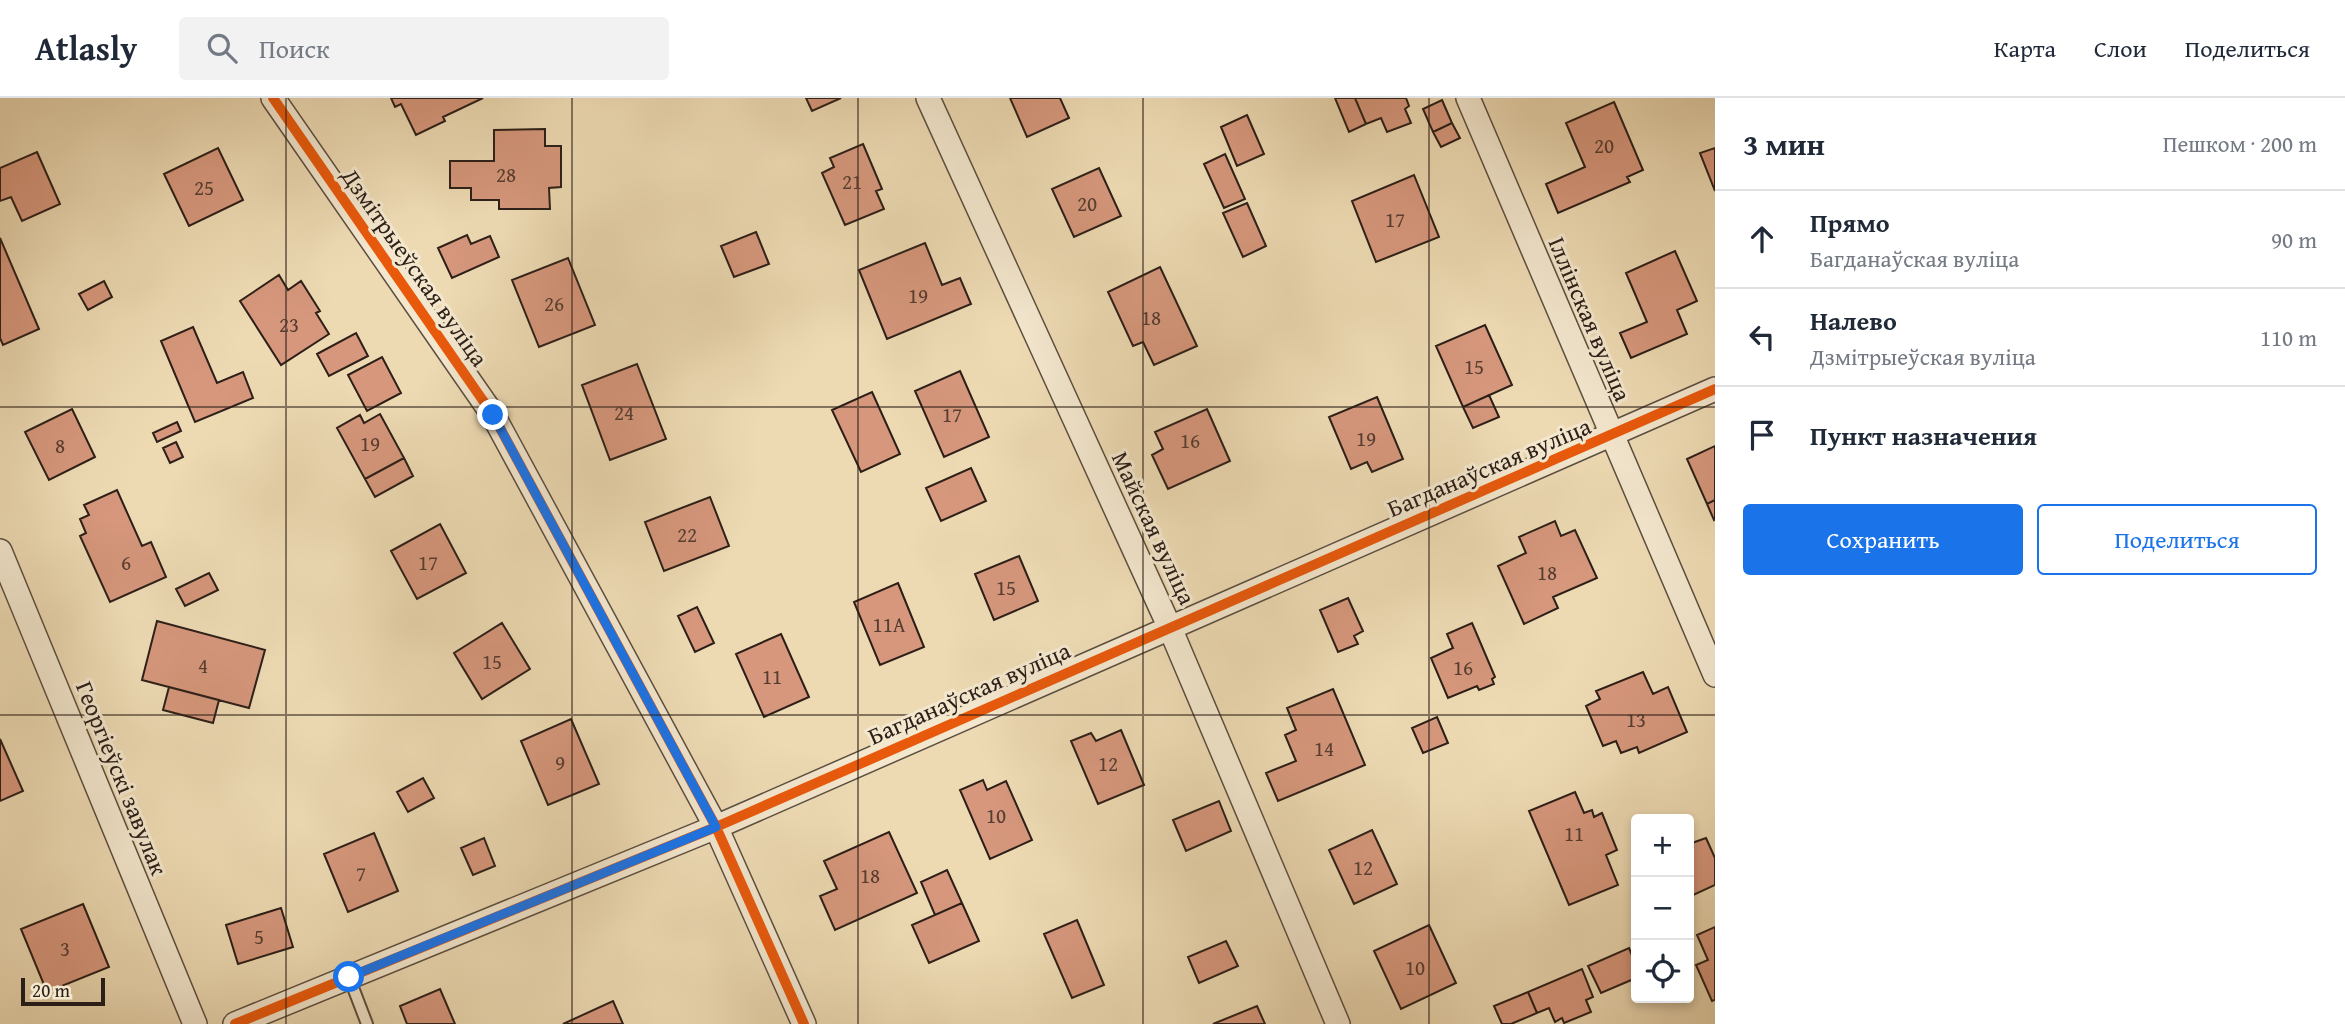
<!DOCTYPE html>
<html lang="ru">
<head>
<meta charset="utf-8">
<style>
	:root { --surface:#fff; --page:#f2f2f3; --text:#1f2937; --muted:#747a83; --line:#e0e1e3; --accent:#1a73e8 }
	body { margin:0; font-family:"Gentium Book Plus",serif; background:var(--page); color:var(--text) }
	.controls { position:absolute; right:21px; bottom:21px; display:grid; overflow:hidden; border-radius:7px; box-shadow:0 4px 10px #0003 }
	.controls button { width:63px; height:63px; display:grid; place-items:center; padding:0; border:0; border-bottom:2px solid var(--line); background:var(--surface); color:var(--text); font:35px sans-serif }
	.scale { position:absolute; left:21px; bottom:18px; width:84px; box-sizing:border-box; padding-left:7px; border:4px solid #2c1f18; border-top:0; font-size:19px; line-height:24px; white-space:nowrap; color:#2c1f18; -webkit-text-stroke:5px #f3e7ce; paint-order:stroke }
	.stop { position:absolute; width:21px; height:21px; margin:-16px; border:5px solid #1a73e8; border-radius:50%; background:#fff }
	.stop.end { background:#1a73e8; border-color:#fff; box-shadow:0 2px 7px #0008 }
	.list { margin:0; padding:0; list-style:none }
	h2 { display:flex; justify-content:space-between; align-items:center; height:91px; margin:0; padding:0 28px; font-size:30px }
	h2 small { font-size:23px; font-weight:400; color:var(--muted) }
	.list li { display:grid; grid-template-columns:46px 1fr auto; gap:21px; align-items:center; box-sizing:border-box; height:98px; padding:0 28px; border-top:2px solid var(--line) }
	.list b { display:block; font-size:26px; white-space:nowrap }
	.list p { margin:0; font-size:23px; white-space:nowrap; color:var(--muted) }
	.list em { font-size:23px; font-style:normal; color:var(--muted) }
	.actions { display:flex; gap:14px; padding:21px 28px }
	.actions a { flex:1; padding:16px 0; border:2px solid var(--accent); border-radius:7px; text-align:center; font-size:24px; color:var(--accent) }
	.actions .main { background:var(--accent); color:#fff }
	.icon { flex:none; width:38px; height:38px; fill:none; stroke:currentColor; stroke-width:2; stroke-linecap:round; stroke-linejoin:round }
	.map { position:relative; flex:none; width:1715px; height:926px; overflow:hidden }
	header { display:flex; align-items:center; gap:42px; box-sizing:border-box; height:98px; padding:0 35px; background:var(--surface); border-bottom:2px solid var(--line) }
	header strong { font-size:33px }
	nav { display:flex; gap:38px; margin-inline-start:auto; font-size:24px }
	.search { width:490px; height:63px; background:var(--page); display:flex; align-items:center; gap:18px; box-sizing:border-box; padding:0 24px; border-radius:7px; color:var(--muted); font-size:26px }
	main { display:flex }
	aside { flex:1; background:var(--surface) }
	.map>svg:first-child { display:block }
</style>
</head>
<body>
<header>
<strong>Atlasly</strong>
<div class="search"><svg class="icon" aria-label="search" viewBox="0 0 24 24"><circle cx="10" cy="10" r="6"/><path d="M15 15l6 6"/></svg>Поиск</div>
<nav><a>Карта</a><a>Слои</a><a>Поделиться</a></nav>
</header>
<main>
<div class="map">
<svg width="1715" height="926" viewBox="0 0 1715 926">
	<rect width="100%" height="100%" fill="#eddab3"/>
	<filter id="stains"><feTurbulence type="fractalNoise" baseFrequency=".00286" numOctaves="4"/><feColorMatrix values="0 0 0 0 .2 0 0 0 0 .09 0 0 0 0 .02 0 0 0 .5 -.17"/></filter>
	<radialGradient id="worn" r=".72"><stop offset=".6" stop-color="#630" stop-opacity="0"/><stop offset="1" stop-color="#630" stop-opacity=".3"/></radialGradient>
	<!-- building -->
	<path fill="#d6977c" stroke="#2c1f18" stroke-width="2" d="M391 0H483L443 19 445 23 416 37 401 6 395 9Z
		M806 0H841L812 13Z
		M1010 0H1060L1069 20 1027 39Z
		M1335 0H1355L1366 26 1349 34Z
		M1355 0H1406L1409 8 1405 11 1411 25 1387 34 1381 20 1366 26Z
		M1442 2 1452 25 1433 34 1423 11Z
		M1614 4 1643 72 1627 79 1630 84 1558 115 1546 86 1585 69 1566 25Z
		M1247 17 1264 56 1237 68 1221 29Z
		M1452 25 1460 40 1441 49 1433 34Z
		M545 31V48H561V89L549 90 550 111H499V102H471V90H450V63H494V32Z
		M863 46 882 91 876 93 884 111 845 127 822 75 834 69 830 60Z
		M218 50 243 102 189 128 164 76Z
		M1715 50V93L1700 55Z
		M37 54 60 106 22 123 11 99 0 103V70Z
		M1225 56 1245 101 1224 110 1204 66Z
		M1099 70 1121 118 1074 139 1052 91Z
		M1414 77 1439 139 1376 164 1352 103Z
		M1247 105 1266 148 1243 159 1223 115Z
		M756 134 769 166 734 179 721 148Z
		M467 137 471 146 490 138 499 159 452 180 438 150Z
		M0 140 39 231 3 247 0 240Z
		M925 145 942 187 960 180 971 206 887 241 859 172Z
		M1675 153 1697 203 1677 212 1687 236 1631 260 1620 235 1647 224 1626 175Z
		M568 160 595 227 539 249 512 182Z
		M1160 169 1197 248 1154 267 1143 244 1133 248 1108 194Z
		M279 177 288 192 301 183 320 213 316 215 329 236 281 267 240 203Z
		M104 183 112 199 88 212 79 196Z
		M1485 227 1512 287 1463 309 1436 248Z
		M193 229 217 285 243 274 253 300 195 324 161 243Z
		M356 235 368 258 329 278 317 256Z
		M382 259 401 295 367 313 348 277Z
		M637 266 666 341 610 362 582 287Z
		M960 273 989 339 944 359 915 293Z
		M872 294 900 356 861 374 832 312Z
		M1489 297 1499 319 1473 330 1463 309Z
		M1377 299 1403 361 1372 374 1367 364 1351 371 1329 319Z
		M72 311 95 359 49 382 25 334Z
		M1207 311 1230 363 1168 391 1152 357 1163 351 1155 334Z
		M380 316 404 360 365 381 337 330 360 317 364 325Z
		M177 324 181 333 157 344 153 335Z
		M176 344 183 359 170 365 163 350Z
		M1715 348V402L1707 406 1687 361Z
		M404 360 413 378 375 399 365 381Z
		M971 370 986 403 941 423 926 390Z
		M117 392 142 448 151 444 166 479 110 504 80 438 86 435 80 421 89 417 84 407Z
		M710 399 729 448 664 473 645 424Z
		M1715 402V421L1714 422 1707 406Z
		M1555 423 1561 438 1575 432 1597 480 1553 499 1558 510 1524 526 1498 468 1526 455 1519 439Z
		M440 426 466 475 417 501 391 453Z
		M1019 458 1038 503 994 522 975 476Z
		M209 475 218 492 185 508 176 491Z
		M898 485 924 549 880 567 854 504Z
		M1348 500 1363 533 1354 538 1358 546 1338 554 1320 512Z
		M697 509 714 545 695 554 678 518Z
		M157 523 265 552 249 610 142 582Z
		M502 525 530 571 482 601 454 555Z
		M1472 525 1495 579 1492 581 1494 586 1479 592 1477 588 1448 600 1431 560 1453 550 1447 536Z
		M781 536 809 599 764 619 736 556Z
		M1643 574 1653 596 1668 589 1687 634 1639 655 1637 649 1621 655 1616 643 1603 648 1586 608 1600 601 1596 593Z
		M169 589 219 602 213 625 163 612Z
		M1333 591 1365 667 1278 703 1266 675 1296 663 1285 637 1296 632 1287 610Z
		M1437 619 1448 645 1423 655 1412 630Z
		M571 621 599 686 548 707 521 643Z
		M1121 632 1144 687 1098 706 1071 643 1091 635 1096 643Z
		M0 641 23 693 0 703Z
		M423 680 434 700 408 714 397 694Z
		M983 682 987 692 1006 683 1032 742 990 761 960 692Z
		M1575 694 1584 715 1592 712 1594 719 1602 715 1617 752 1606 757 1618 787 1569 807 1529 713Z
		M1219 703 1231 733 1186 753 1173 722Z
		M1372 732 1397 786 1354 806 1329 752Z
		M889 734 917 795 835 832 820 798 837 791 824 763Z
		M374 735 398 793 348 814 324 756Z
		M484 740 495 768 473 777 461 750Z
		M1706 740 1715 760V787L1689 799V746Z
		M947 772 962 805 935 817 921 784Z
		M962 805 979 843 929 865 912 827Z
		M83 806 109 869 47 894 21 831Z
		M281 810 293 849 238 866 226 827Z
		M1077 822 1104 887 1072 900 1044 836Z
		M1429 827 1456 885 1401 911 1374 853Z
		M1715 829V902L1712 903 1696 867 1708 862 1697 837Z
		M1226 843 1238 868 1199 885 1188 859Z
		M1629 850 1636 867V880L1601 895 1588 868Z
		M1582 871 1593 899 1586 902 1591 914 1564 925 1562 920 1555 924 1549 910 1537 915 1528 894Z
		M440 891 455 926H407L400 908Z
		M1528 894 1537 915 1511 926H1502L1494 908Z
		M613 903 623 926H563Z
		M1257 908 1265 926H1213Z"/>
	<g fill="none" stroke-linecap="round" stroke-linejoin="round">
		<!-- service casing -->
		<g stroke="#5c4e3f" stroke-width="14">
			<path id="service" d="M349 879 367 926"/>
		</g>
		<!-- minor casing -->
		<g stroke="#5c4e3f" stroke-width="26">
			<path id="minor" d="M273 0 493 317 716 729 804 926
				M928 0 1170 530 1338 926
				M1468 0 1715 577
				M0 453 195 926
				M235 926 716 729 1715 291"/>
		</g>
		<!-- service -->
		<use href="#service" stroke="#f3e7ce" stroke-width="10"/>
		<!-- minor -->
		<use href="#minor" stroke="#f3e7ce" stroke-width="23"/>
		<!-- cycleway casing -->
		<g stroke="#f3e7ce" stroke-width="15">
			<path id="cycleway" d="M273 0 493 317 716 729 804 926
				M235 926 716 729 1715 291"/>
		</g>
		<!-- cycleway -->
		<use href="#cycleway" stroke="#e8590c" stroke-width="10"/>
	</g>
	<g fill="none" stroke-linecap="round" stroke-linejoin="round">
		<!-- route -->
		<path stroke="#1a73e8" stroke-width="9" d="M349 879 716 729 493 317"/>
	</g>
	<!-- grid -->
	<path fill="none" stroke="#2c1f18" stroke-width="2" stroke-opacity="0.55" d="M286 0V926M572 0V926M858 0V926M1143 0V926M1429 0V926M0 309H1715M0 617H1715"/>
	<g text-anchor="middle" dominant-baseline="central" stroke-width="6" stroke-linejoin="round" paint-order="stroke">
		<!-- number labels -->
		<g font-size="21" fill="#563d31">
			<text x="1604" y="47">20</text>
			<text x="506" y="76">28</text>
			<text x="852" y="83">21</text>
			<text x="204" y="89">25</text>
			<text x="1087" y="105">20</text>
			<text x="1395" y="121">17</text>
			<text x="918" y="197">19</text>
			<text x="554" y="205">26</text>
			<text x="1151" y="219">18</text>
			<text x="289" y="226">23</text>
			<text x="1474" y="268">15</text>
			<text x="624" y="314">24</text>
			<text x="952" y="316">17</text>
			<text x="1366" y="340">19</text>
			<text x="1190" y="342">16</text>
			<text x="370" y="345">19</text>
			<text x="60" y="347">8</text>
			<text x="687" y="436">22</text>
			<text x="126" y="464">6</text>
			<text x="428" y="464">17</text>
			<text x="1547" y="474">18</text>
			<text x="1006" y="489">15</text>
			<text x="889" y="526">11А</text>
			<text x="492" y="563">15</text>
			<text x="203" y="567">4</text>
			<text x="1463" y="569">16</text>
			<text x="772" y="578">11</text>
			<text x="1636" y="621">13</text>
			<text x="1324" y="650">14</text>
			<text x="560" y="664">9</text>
			<text x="1108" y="665">12</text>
			<text x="996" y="717">10</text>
			<text x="1574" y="735">11</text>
			<text x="1363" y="769">12</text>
			<text x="361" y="775">7</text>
			<text x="870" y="777">18</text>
			<text x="259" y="838">5</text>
			<text x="65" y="850">3</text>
			<text x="1415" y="869">10</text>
		</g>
		<!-- street labels -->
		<g font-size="24" fill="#2c1f18" stroke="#f3e7ce">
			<text transform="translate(415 169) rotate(55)">Дзмітрыеўская вуліца</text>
			<text transform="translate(1590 221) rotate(67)">Іллінская вуліца</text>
			<text transform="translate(1489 369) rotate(-23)">Багданаўская вуліца</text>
			<text transform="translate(1154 430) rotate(65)">Майская вуліца</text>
			<text transform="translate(969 595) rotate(-24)">Багданаўская вуліца</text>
			<text transform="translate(122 680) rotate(68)">Георгіеўскі завулак</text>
		</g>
	</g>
	<rect width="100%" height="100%" filter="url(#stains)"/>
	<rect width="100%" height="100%" fill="url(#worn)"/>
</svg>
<div class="controls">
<button>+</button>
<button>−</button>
<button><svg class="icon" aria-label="locate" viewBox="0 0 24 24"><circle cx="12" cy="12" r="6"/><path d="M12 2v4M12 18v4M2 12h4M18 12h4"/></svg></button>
</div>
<div class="scale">20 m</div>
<div class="stop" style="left:349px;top:879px"></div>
<div class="stop end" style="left:493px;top:317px"></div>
</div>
<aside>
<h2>3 мин<small>Пешком · 200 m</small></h2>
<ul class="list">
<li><svg class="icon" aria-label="ahead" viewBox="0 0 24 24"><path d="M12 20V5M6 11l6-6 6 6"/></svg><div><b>Прямо</b><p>Багданаўская вуліца</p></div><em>90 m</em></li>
<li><svg class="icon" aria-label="left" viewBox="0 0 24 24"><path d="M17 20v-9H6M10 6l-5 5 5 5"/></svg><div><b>Налево</b><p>Дзмітрыеўская вуліца</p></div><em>110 m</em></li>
<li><svg class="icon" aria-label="arrive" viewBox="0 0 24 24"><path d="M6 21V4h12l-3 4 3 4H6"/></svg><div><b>Пункт назначения</b></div></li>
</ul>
<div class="actions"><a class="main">Сохранить</a><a>Поделиться</a></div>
</aside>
</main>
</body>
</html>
